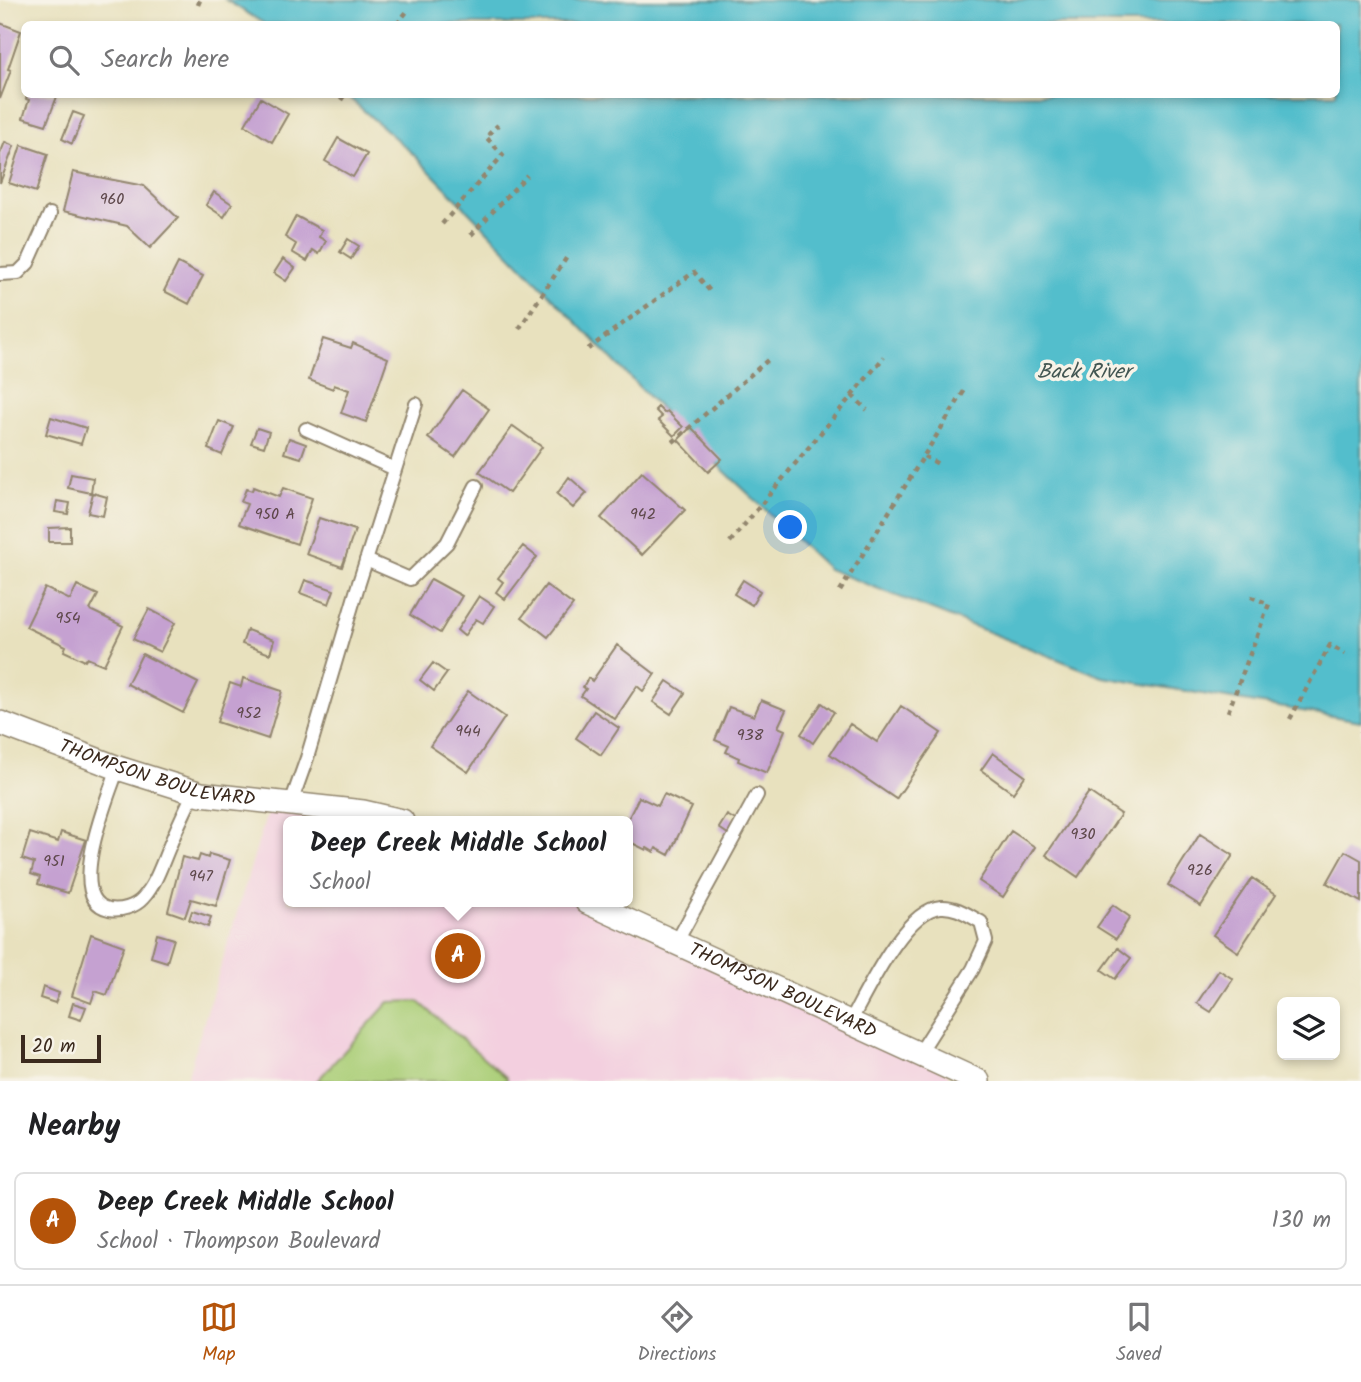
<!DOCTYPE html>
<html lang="en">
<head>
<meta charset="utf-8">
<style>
	:root { --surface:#fff; --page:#f6f6f6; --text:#202124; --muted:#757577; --line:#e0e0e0; --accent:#b45309 }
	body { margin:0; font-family:Kalam,sans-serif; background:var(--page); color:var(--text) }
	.controls { position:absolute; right:21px; bottom:21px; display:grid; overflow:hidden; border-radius:10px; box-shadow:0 4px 10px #0003 }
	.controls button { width:63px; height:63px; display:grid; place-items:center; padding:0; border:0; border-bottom:2px solid var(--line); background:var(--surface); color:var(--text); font:35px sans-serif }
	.scale { position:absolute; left:21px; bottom:18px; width:80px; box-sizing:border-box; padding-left:7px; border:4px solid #3b2a1e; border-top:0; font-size:19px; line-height:24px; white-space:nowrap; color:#3b2a1e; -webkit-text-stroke:5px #f7f3e8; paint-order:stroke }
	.you { position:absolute; left:791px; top:528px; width:24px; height:24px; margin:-18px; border:5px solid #fff; border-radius:50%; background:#1a73e8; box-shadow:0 0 0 10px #1a73e833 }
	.badge { display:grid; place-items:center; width:46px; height:46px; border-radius:50%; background:var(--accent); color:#fff; font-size:23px; font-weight:700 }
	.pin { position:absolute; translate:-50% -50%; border:4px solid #fff; box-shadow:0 2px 7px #0006 }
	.popup { position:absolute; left:283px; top:816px; width:350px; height:91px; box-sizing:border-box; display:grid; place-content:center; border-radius:10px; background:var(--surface); filter:drop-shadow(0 2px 5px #0005); font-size:23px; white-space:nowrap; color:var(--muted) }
	.popup b { font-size:26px; color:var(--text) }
	.popup::after { content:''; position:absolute; left:50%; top:100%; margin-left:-14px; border:14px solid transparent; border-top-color:var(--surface) }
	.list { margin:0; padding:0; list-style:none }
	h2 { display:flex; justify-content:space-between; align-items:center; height:91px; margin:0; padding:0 28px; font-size:30px }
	h2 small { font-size:23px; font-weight:400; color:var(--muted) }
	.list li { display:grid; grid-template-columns:46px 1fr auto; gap:21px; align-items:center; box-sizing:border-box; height:98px; margin:0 14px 14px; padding:0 14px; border:2px solid var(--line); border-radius:10px }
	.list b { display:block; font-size:26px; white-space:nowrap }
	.list p { margin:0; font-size:23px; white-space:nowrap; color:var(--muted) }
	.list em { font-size:23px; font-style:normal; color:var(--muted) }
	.icon { flex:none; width:38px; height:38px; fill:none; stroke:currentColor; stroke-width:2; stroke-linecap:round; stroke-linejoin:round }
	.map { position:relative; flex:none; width:1361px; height:1081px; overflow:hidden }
	.search { position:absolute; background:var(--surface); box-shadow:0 4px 10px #0003; left:21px; right:21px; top:21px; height:77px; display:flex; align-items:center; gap:18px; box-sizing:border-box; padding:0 24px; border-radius:10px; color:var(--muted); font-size:26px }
	.sheet { height:203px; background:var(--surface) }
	nav { display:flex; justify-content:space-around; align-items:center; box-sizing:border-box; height:98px; border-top:2px solid var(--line); background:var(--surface); font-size:19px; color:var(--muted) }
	nav a { display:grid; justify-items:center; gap:4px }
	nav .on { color:var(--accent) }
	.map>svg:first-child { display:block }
</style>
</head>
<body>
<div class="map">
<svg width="1361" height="1081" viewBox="0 0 1361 1081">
	<rect width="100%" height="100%" fill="#f7f3e8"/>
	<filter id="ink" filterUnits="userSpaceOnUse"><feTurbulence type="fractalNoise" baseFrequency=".0143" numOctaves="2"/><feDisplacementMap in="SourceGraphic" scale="14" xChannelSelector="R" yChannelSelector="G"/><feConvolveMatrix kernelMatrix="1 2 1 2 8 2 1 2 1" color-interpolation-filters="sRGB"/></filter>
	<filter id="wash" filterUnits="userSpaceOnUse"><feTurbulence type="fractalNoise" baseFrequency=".00686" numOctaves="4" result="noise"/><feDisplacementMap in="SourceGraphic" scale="28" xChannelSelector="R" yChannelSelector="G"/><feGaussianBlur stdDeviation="1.57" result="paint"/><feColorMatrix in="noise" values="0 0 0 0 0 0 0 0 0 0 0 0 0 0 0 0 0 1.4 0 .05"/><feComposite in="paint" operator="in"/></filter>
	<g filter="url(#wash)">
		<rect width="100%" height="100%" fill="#e8e1be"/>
		<!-- built -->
		<path fill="#f3cfdf" d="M268 810 376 821H288V902H574L949 1074 946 1081H186Z"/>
		<!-- green -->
		<path fill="#aace77" stroke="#727c4a" stroke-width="2" d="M418 1001 507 1078V1081H317L389 1002Z"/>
		<!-- water -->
		<path fill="#52becc" stroke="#467475" stroke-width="2" d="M226 0H1361V721L1103 677 828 569 682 431 412 153 346 95 1336 94V24H265Z"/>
		<g id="blocks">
			<!-- building -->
			<path fill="#c5a1d1" d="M0 23 21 31 8 69 11 70 0 99Z
				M28 94H58L46 125 23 118 29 100 26 99Z
				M261 98 288 114 272 142 245 125Z
				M73 112 84 116 72 144 62 139Z
				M338 138 367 154 353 177 325 161Z
				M5 142 14 146 0 183V154Z
				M21 145 48 154 36 192 9 183Z
				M73 172 144 186 178 218 150 248 127 226 63 211Z
				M214 192 232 204 224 217 206 205Z
				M296 216 322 230 319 237 326 241 319 254 313 250 307 261 292 252 296 244 285 237Z
				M348 239 359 246 351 259 340 252Z
				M283 259 295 268 286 281 274 273Z
				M178 263 203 276 189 304 164 291Z
				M323 339 351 348 353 343 388 358 366 422 341 413 349 390 334 385 333 389 309 380Z
				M462 390 489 409 455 457 428 438Z
				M658 407 664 413 667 411 683 427 674 436 658 420 662 417 655 410Z
				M51 417 86 428 81 444 46 434Z
				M219 421 234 427 222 455 208 449Z
				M513 426 542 447 509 493 479 472Z
				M691 427 722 459 708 472 678 440Z
				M257 428 269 432 264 447 251 443Z
				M289 438 306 444 301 458 284 453Z
				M642 472 685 510 642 555 601 518Z
				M71 474 93 478 91 493 68 488Z
				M569 477 587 493 573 508 557 494Z
				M253 487 279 497 283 488 312 498 297 544 239 524 247 504 241 502 246 489 252 491Z
				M93 493 107 497 103 516 88 513Z
				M57 501 70 503 68 514 55 512Z
				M319 518 355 530 342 567 306 554Z
				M70 527V542H49V528Z
				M523 546 537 557 505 599 496 592 503 582 498 578Z
				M431 579 462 596 440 633 410 615Z
				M305 580 334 590 329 604 300 593Z
				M743 580 760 591 752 605 734 594Z
				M77 585 98 595 90 610 123 626 104 665 87 658 85 661 64 651 66 646 26 627 45 588 70 600Z
				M546 585 573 605 548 637 522 617Z
				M479 596 494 606 483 623 476 619 464 636 457 630Z
				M149 609 175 623 160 652 133 639Z
				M247 630 274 640 270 654 242 644Z
				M617 645 655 674 643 691 637 686 615 719 581 696 586 689 583 687 588 678 592 681Z
				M142 654 198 683 183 713 127 684Z
				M433 663 447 673 434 691 420 680Z
				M243 678 282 691 268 739 217 722 230 683 241 687Z
				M667 681 685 693 671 714 653 702Z
				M468 691 505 717 468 772 430 746Z
				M761 700 786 710 778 727 785 730 767 773 738 761 739 758 726 752 729 746 715 740 729 707 754 716Z
				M822 703 834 712 813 743 801 734Z
				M901 706 941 733 896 799 830 754 850 724 877 742Z
				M594 711 619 728 601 755 576 738Z
				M993 753 1025 776 1013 793 981 770Z
				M1089 792 1121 814 1078 877 1046 855Z
				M664 794 692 807 669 855 656 848 654 852 647 848 646 850 628 841 627 821 639 797 658 806Z
				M727 815 737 821 728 834 719 828Z
				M1011 831 1035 847 1003 897 979 881Z
				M61 832 86 840 68 893 38 884 40 877 31 874 34 863 22 859 30 833 58 842Z
				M1200 834 1233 855 1201 906 1168 885Z
				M1345 851 1361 860V902L1327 883Z
				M209 854 230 860 216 906 191 899 185 917 168 911 182 857 198 861 200 855 208 858Z
				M1252 878 1276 894 1238 952 1213 935Z
				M1113 905 1130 917 1116 939 1097 927Z
				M192 911 211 917 208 927 189 920Z
				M91 934 124 946 107 995 95 991 91 1003 72 996Z
				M157 934 174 939 167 962 151 957Z
				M1118 948 1131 958 1115 979 1102 970Z
				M1219 970 1233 979 1211 1012 1197 1003Z
				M43 987 59 993 55 1003 40 998Z
				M73 1003 86 1007 81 1020 69 1016Z"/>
		</g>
	</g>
	<g filter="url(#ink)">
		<use href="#blocks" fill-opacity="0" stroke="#92866e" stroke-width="2"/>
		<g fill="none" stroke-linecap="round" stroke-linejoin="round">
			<!-- lane casing -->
			<g stroke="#92866e" stroke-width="16">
				<path id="lane" d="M0 274 18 273 28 263 50 214
					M306 429 395 469
					M366 560 410 579 447 543 476 486
					M118 768C109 794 64 900 109 909 121 911 135 907 143 898 156 884 162 863 170 845 177 827 186 809 194 792
					M291 803 307 758 357 589 416 404
					M676 943 757 795
					M850 1022C866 993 905 909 941 907 956 906 968 915 981 922L986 941 973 969 919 1054"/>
			</g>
			<!-- street casing -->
			<g stroke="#92866e" stroke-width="26">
				<g id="street">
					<path id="s1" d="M0 723 118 768 201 794 363 812 402 821"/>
					<path id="s2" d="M587 902 978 1081"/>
				</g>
			</g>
			<!-- path -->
			<path stroke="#92866e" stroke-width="4.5" stroke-dasharray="5 5" stroke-linecap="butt" d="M198 5 200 0
				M397 24 409 9
				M341 100 345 94
				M442 224 503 155 486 137 498 125
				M471 235 527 175
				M519 329 569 254
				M588 349 694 272 710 291
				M852 395 867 410
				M673 442 769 359
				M924 456 940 465
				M730 542 884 357
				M840 591 966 388
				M1228 712 1269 604 1249 596
				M1290 719 1330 645 1345 654
				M1361 731V732"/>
			<!-- lane -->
			<use href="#lane" stroke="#fff" stroke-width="12"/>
			<!-- street -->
			<use href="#street" stroke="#fff" stroke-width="23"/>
		</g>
	</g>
	<g text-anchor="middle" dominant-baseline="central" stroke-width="7" stroke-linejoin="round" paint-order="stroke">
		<!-- number labels -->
		<g font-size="16" fill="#5e484b">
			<text x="112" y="199">960</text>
			<text x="275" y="514">950 A</text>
			<text x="643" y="514">942</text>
			<text x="68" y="618">954</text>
			<text x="249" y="713">952</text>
			<text x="468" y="731">944</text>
			<text x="750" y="735">938</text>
			<text x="1083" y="834">930</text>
			<text x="54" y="861">951</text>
			<text x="1200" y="870">926</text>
			<text x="201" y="876">947</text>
		</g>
		<!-- street labels -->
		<g font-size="19" fill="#3b2a1e" stroke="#f7f3e8">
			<text stroke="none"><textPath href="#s1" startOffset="166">THOMPSON BOULEVARD</textPath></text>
			<text stroke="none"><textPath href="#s2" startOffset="215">THOMPSON BOULEVARD</textPath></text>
		</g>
		<!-- water labels -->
		<g font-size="21" font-style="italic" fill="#425652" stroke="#f7f3e8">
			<text x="1084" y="372">Back River</text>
		</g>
	</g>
</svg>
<div class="controls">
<button><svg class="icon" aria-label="layers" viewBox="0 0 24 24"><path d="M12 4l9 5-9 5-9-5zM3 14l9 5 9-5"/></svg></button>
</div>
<div class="scale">20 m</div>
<div class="you"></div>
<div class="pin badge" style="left:458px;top:956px">A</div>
<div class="popup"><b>Deep Creek Middle School</b>School</div>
<div class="search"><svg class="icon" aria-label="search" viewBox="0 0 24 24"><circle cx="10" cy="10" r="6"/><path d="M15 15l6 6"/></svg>Search here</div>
</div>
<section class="sheet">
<h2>Nearby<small></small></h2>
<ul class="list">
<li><span class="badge">A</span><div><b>Deep Creek Middle School</b><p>School · Thompson Boulevard</p></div><em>130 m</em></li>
</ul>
</section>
<nav>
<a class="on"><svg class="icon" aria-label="map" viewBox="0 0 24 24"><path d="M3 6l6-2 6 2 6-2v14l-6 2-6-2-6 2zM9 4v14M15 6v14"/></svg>Map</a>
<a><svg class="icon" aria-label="directions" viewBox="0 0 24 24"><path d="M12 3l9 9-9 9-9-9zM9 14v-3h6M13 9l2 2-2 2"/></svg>Directions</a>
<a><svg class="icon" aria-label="saved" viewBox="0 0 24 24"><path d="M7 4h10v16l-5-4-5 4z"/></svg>Saved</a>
</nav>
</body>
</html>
